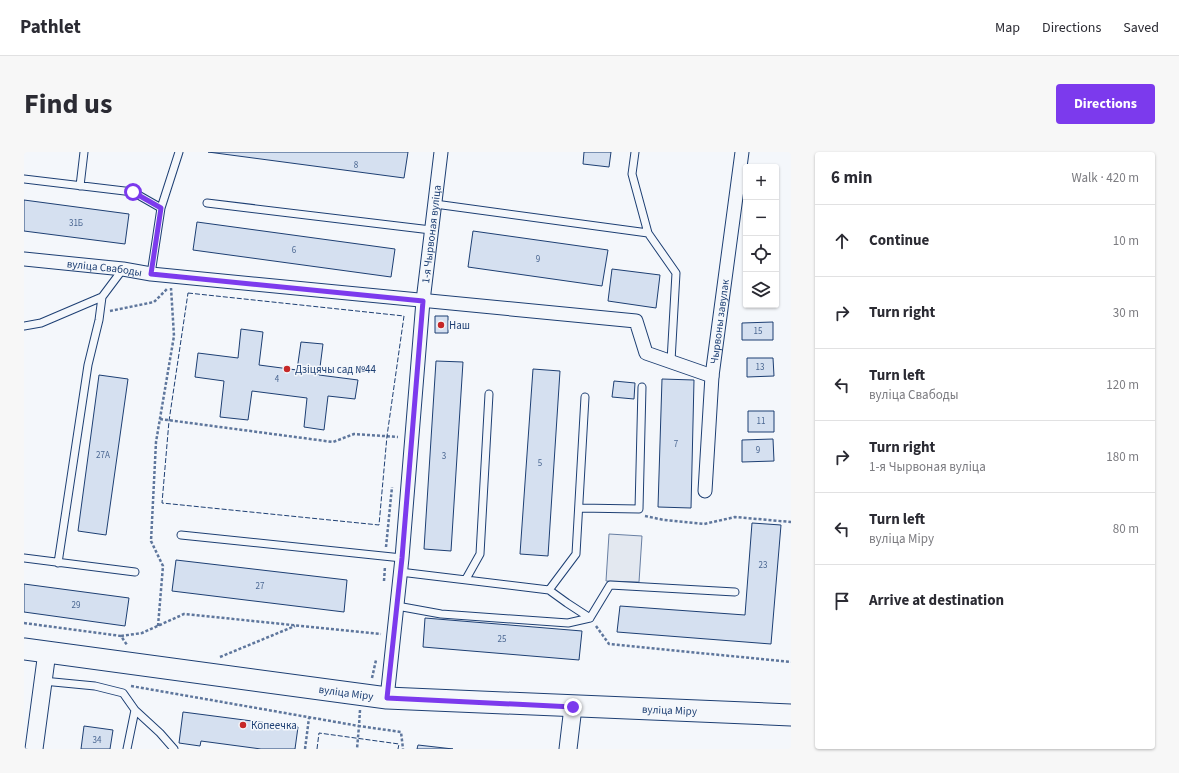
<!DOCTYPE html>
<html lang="en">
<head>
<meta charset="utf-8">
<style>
	:root { --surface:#fff; --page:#f7f7f7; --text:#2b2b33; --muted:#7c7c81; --line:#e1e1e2; --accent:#7c3aed }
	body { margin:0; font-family:"Source Sans 3",sans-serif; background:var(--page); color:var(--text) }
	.controls { position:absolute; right:12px; top:12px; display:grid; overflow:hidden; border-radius:4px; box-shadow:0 1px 3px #0004 }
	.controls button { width:36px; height:36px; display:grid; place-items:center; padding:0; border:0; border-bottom:1px solid var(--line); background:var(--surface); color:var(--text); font:20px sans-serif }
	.stop { position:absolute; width:12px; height:12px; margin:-9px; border:3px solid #7c3aed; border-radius:50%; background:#fff }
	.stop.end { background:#7c3aed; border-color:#fff; box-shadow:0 1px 4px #0008 }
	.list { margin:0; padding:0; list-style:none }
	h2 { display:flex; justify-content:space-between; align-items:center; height:52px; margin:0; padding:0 16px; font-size:17px }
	h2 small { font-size:13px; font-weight:400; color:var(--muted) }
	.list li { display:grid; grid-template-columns:26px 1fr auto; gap:12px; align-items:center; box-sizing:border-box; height:72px; padding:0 16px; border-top:1px solid var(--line) }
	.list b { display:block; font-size:15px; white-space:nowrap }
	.list p { margin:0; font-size:13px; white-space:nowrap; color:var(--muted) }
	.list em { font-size:13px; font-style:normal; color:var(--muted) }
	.icon { flex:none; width:22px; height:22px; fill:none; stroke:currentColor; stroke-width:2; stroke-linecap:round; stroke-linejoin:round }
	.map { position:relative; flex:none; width:767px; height:597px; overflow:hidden; border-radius:4px }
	header { display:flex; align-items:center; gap:24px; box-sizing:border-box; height:56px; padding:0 20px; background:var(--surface); border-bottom:1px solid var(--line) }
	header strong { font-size:19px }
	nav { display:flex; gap:22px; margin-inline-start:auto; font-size:14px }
	.intro { display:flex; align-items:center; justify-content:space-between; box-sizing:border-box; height:96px; padding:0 24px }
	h1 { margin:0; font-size:28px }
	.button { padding:10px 18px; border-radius:4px; background:var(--accent); color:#fff; font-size:14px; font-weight:700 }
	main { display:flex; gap:24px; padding:0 24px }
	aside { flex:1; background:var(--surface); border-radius:4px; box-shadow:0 1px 3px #0004 }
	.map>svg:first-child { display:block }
</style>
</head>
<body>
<header>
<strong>Pathlet</strong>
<nav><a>Map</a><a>Directions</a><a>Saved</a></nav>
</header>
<div class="intro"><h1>Find us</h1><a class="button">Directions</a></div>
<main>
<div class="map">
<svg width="767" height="597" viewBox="0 0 767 597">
	<rect width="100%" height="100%" fill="#f4f7fb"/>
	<!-- parking -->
	<path fill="#e3e8f0" stroke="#687fa3" d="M585 382 618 384 615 430 582 429Z"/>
	<!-- building -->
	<path fill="#d5e0f0" stroke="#1d3f73" d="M184 0H384L380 26Z
		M560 0H587L585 15 559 12Z
		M0 48 105 62 101 92 0 79Z
		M173 70 371 97 367 125 169 98Z
		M449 79 584 98 578 134 444 115Z
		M588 117 636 123 632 156 584 149Z
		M411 164H424V181H411Z
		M749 170V188H718V171Z
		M217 177 239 180 235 213 273 218 277 190 299 192 295 223 334 228 331 247 304 244 300 278 280 275 283 246 228 239 224 268 196 265 200 229 171 225 174 201 214 206Z
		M723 206H749L750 224 723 225Z
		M412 209 439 210 427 399 400 397Z
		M509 217 536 219 524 404 496 402Z
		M75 223 104 227 82 383 54 379Z
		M638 227 670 228 667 356 634 355Z
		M590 229 611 231 610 247 588 245Z
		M724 259H750V280H724Z
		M749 287 750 309 718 310V288Z
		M728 371 757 373 747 492 593 480 596 454 721 463Z
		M152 408 323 428 320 460 148 439Z
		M0 432 105 446 101 474 0 460Z
		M401 466 558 479 555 508 399 495Z
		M159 560 274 575 271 597H237L177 589 176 594 155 591Z
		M60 574 89 578 86 597H57Z
		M394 593 429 597H393Z"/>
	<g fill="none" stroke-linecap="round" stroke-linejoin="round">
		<!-- service casing -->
		<g stroke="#1d3f73" stroke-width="9">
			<path id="service" d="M611 0 608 22 624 81 652 121 647 209
				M0 27 109 40 137 56
				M56 34 60 0
				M183 51 407 78
				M411 52 624 81
				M127 122 137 56 155 0
				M0 174 17 171 78 145 99 117
				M555 356 615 357 618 235
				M157 383 378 406
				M0 406 111 420
				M34 411 64 213 75 168 78 145
				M376 420 525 438 543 451 566 466 586 433 711 440
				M442 427 456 402 465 242
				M525 438 552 402 561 245
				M373 454 417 462 544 471 566 466
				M19 529 71 534 99 541 111 558 103 597
				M111 558 136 581 150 597"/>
		</g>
		<!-- minor casing -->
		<g stroke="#1d3f73" stroke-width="15">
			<g id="minor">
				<path id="s1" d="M0 107 99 117 127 122 612 169 622 201 688 224"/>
				<path id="s2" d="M681 339 688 224 718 0"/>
				<path id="s3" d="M363 546 378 406 399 149 417 0"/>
			</g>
		</g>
		<!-- tertiary casing -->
		<g stroke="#1d3f73" stroke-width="19">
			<path id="tertiary" d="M10 597 23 500
				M544 597 549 555"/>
		</g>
		<!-- primary casing -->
		<g stroke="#1d3f73" stroke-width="23">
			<g id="primary">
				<path id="s4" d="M0 497 363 546 767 563"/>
			</g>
		</g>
		<!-- path -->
		<path stroke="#5e769c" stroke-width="2.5" stroke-dasharray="3 2" stroke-linecap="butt" d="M86 159 130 150 143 137
			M136 267 309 290 330 282 374 285
			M621 364 640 368 680 372 711 365 767 370
			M362 395 368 335
			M360 429 361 414
			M0 471 97 484 103 493
			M134 474 139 414 127 389 132 290 150 184 147 136
			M572 474 585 492 767 510
			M97 484 118 481 160 462 357 482
			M196 505 271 474
			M348 526 352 508
			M107 534 335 574 333 597
			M336 558 335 574 377 580 379 597
			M281 597 285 566"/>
		<!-- service -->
		<use href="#service" stroke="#f4f7fb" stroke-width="7"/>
		<!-- minor -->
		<use href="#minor" stroke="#f4f7fb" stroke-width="13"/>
		<!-- tertiary -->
		<use href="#tertiary" stroke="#f4f7fb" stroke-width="17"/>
		<!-- primary -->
		<use href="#primary" stroke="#f4f7fb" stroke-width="21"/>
		<!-- fence -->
		<path stroke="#1d3f73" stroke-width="1" stroke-dasharray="5 2" stroke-linecap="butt" d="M164 141 380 164 363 284 355 373 138 351 145 269Z
			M293 597 295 581 375 592 374 597"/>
	</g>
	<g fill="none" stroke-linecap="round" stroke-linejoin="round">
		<!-- route -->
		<path stroke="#7c3aed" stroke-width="5" d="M109 40 137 56 127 122 399 149 378 406 363 546 549 555"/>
	</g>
	<!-- markers -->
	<g fill="#c62828" stroke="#f4f7fb" stroke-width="1.5">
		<circle cx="417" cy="173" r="4"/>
		<circle cx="263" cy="217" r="4"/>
		<circle cx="219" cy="573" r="4"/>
	</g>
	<g text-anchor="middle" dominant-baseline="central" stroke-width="3" stroke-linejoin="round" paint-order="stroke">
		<!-- number labels -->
		<g font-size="9" fill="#4b6792">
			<text x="332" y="13">8</text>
			<text x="52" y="71">31Б</text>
			<text x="270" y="98">6</text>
			<text x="514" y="107">9</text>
			<text x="734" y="179">15</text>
			<text x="736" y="215">13</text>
			<text x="253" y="227">4</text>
			<text x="737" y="269">11</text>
			<text x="652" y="292">7</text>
			<text x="734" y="298">9</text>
			<text x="79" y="303">27А</text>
			<text x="420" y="304">3</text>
			<text x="516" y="311">5</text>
			<text x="739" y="413">23</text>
			<text x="236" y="434">27</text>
			<text x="52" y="453">29</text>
			<text x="478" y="487">25</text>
			<text x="73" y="588">34</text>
		</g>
		<!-- street labels -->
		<g font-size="11" fill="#1d3f73" stroke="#f4f7fb">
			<text stroke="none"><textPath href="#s3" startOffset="466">1-я Чырвоная вуліца</textPath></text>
			<text stroke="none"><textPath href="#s1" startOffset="81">вуліца Свабоды</textPath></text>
			<text stroke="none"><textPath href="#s2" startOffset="170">Чырвоны завулак</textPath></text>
			<text stroke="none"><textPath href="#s4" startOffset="325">вуліца Міру</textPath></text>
			<text stroke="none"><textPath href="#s4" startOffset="649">вуліца Міру</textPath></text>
		</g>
		<!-- poi labels -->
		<g font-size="11" fill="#1d3f73" stroke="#f4f7fb" text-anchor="start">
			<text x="425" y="173">Наш</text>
			<text x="271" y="217">Дзіцячы сад №44</text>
			<text x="227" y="573">Копеечка</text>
		</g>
	</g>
</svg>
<div class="controls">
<button>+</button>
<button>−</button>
<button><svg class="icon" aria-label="locate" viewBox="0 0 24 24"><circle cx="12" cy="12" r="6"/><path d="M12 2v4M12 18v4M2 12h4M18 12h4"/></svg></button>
<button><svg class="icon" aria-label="layers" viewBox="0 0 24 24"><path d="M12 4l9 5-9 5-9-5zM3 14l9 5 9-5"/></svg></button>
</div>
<div class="stop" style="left:109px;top:40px"></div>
<div class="stop end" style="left:549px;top:555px"></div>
</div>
<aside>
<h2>6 min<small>Walk · 420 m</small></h2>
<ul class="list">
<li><svg class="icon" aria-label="ahead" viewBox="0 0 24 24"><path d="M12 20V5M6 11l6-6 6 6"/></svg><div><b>Continue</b></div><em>10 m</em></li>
<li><svg class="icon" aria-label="right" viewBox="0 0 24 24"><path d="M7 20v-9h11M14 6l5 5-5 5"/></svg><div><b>Turn right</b></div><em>30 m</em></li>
<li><svg class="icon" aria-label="left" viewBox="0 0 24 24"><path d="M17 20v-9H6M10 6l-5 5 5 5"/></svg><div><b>Turn left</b><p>вуліца Свабоды</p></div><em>120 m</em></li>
<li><svg class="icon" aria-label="right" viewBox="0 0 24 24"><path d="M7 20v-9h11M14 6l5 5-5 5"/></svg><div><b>Turn right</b><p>1-я Чырвоная вуліца</p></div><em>180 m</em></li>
<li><svg class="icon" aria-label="left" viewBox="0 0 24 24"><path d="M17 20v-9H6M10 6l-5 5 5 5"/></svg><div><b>Turn left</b><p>вуліца Міру</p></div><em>80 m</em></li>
<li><svg class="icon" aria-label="arrive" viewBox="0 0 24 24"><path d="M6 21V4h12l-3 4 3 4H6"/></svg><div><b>Arrive at destination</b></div></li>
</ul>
</aside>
</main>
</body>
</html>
